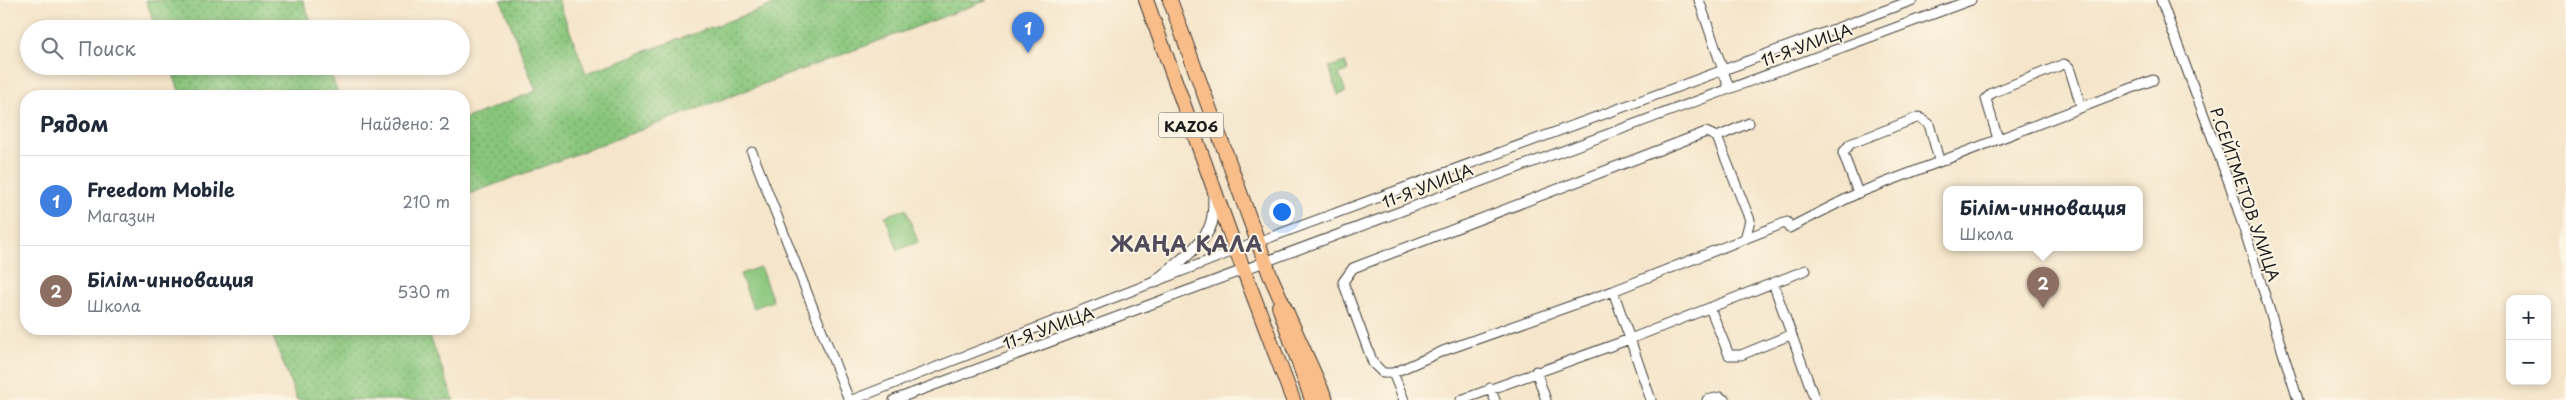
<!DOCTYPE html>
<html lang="ru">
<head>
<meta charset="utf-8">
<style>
	:root { --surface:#fff; --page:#f2f2f3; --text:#1f2937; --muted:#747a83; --line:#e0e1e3; --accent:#111827 }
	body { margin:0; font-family:"Playpen Sans",sans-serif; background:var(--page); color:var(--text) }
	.controls { position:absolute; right:15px; bottom:15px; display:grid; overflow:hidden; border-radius:10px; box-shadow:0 2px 8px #0003 }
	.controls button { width:45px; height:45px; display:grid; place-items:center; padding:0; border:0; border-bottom:1px solid var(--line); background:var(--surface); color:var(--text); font:25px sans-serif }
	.you { position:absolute; left:1281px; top:211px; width:18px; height:18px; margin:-12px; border:4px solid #fff; border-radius:50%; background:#1a73e8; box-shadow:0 0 0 8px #1a73e833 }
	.badge { display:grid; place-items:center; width:32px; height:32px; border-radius:50%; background:var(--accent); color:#fff; font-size:16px; font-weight:700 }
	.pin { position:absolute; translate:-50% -41px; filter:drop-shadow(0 1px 2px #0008) }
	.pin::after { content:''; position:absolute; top:26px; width:18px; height:15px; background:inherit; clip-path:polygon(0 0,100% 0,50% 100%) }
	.popup { position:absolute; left:1943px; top:186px; width:200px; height:65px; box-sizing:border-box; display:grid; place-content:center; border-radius:10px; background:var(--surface); filter:drop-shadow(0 1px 4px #0005); font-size:16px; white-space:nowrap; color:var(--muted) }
	.popup b { font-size:19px; color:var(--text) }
	.popup::after { content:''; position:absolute; left:50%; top:100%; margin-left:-10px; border:10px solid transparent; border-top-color:var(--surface) }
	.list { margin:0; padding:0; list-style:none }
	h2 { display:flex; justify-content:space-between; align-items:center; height:65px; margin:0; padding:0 20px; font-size:21px }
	h2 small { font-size:16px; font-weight:400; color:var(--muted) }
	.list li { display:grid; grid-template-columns:32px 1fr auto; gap:15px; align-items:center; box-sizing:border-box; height:90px; padding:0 20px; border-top:1px solid var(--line) }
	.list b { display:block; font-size:19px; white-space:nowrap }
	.list p { margin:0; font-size:16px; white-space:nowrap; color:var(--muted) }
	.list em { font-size:16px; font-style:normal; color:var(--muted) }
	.icon { flex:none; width:28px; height:28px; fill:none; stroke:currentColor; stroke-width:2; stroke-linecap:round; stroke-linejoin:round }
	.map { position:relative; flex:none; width:2566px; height:400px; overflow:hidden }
	.search { position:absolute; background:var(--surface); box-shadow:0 2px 8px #0003; left:20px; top:20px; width:450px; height:55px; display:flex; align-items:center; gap:12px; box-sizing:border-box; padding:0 18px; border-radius:28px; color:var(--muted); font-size:19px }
	.panel { position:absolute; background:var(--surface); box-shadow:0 2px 8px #0003; left:20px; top:90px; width:450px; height:245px; border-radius:20px }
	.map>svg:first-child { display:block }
</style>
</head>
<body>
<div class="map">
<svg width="2566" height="400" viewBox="0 0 2566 400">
	<defs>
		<pattern id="park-dots" width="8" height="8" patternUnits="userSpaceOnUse" patternTransform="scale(1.25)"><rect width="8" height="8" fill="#88c67c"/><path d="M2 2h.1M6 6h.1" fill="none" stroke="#6ea065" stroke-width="1.8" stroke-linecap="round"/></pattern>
	</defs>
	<rect width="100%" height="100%" fill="#fcf5e5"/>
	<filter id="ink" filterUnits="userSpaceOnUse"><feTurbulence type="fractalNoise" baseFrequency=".02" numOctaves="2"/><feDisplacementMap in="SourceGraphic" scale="10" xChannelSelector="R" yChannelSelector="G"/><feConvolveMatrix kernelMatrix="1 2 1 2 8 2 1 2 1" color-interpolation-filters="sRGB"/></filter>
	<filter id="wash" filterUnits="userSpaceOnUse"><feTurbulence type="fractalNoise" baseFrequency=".0096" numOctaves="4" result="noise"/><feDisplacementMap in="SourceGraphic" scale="20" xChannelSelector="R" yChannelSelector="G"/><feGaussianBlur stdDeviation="1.12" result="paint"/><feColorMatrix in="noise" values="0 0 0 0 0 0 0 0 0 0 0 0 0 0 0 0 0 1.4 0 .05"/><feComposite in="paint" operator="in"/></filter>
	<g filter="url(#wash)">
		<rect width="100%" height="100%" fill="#f5e5ca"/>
		<!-- grass -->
		<path fill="#88c67c" stroke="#52714c" d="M906 209 918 242 898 250 885 216Z
			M760 267 773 301 753 308 740 274Z"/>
		<!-- park -->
		<path fill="url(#park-dots)" stroke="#52714c" d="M146 0H303L314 29H156Z
			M501 0H558L586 73 786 0H988L464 196V119L536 91Z
			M1345 62 1348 71 1339 74 1346 92 1338 95 1329 67Z
			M170 66H328L339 96H181Z
			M270 329H427L454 400H297Z"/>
	</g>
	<g filter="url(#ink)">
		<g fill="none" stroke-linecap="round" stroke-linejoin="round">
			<!-- minor casing -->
			<g stroke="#3d3a36" stroke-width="11">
				<path id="minor" d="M1699 0 1729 88
					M2161 0 2231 188 2298 400
					M1717 137 1749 123
					M1998 139 1986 99 1992 93 2064 64 2069 67 2081 106
					M752 152 849 400
					M1858 193 1843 153 1850 144 1919 117 1929 124 1939 160
					M1789 228 1858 193 2153 80
					M1745 239 1750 220 1717 137 1706 132 1353 268 1343 282 1373 363 1383 373H1393L1443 351 1613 291 1787 222
					M1773 283 1815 400
					M1613 291 1630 339 1806 270
					M1710 308 1729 355H1741L1790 335
					M1536 371 1546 400
					M1393 373 1404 400
					M1490 388 1495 400
					M852 400 1236 250 1913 0
					M894 400C1253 268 1611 131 1971 0
					M1461 400 1630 339 1651 400
					M1707 400 1720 397 1725 400"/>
			</g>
			<!-- tertiary casing -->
			<g stroke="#3d3a36" stroke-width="13">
				<path id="tertiary" d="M1155 282C1172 267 1198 250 1209 229 1214 219 1214 206 1214 194"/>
			</g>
			<!-- primary casing -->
			<g stroke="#3d3a36" stroke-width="16">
				<path id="primary" d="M1279 306 1312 400"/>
			</g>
			<!-- trunk casing -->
			<g stroke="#3d3a36" stroke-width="16">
				<path id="trunk" d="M1146 0 1236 250 1293 400
					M1170 0 1270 275 1326 400"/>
			</g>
			<!-- minor -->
			<use href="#minor" stroke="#fff" stroke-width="9"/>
			<!-- tertiary -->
			<use href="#tertiary" stroke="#fff" stroke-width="11"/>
			<!-- primary -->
			<use href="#primary" stroke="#f8bd89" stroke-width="14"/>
			<!-- trunk -->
			<use href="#trunk" stroke="#f8bd89" stroke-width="14"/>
		</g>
	</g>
	<g text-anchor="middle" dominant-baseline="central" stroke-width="4" stroke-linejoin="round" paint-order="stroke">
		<!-- shield labels -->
		<rect fill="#fcf5e5" stroke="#5f5d58" stroke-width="1" x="1158.5" y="112.5" width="65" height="25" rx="4"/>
		<g font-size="15" font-weight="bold" fill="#1c1c1c">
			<text x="1191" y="125">KАZ06</text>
		</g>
		<!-- street labels -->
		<g font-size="16" fill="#1c1c1c" stroke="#fcf5e5">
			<text transform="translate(1806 44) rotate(-20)">11-Я УЛИЦА</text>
			<text transform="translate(1427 185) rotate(-21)">11-Я УЛИЦА</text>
			<text transform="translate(2246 194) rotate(71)">Р.СЕЙТМЕТОВ УЛИЦА</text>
			<text transform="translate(1048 327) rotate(-20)">11-Я УЛИЦА</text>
		</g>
		<!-- district labels -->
		<g font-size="21" font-weight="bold" letter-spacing="1" fill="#514c5c" stroke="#fcf5e5">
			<text x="1187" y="243">ЖАҢА ҚАЛА</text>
		</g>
	</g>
</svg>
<div class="controls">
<button>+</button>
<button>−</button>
</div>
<div class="you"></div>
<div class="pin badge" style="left:1028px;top:53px;background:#3f7fe0">1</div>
<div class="pin badge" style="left:2043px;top:308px;background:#8d6e63">2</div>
<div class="popup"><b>Білім-инновация</b>Школа</div>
<div class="search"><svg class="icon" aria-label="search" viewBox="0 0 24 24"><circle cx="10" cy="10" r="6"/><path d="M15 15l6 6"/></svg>Поиск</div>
<section class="panel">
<h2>Рядом<small>Найдено: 2</small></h2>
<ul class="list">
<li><span class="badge" style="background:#3f7fe0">1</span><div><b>Freedom Mobile</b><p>Магазин</p></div><em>210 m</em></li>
<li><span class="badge" style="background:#8d6e63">2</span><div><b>Білім-инновация</b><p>Школа</p></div><em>530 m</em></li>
</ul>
</section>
</div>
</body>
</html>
